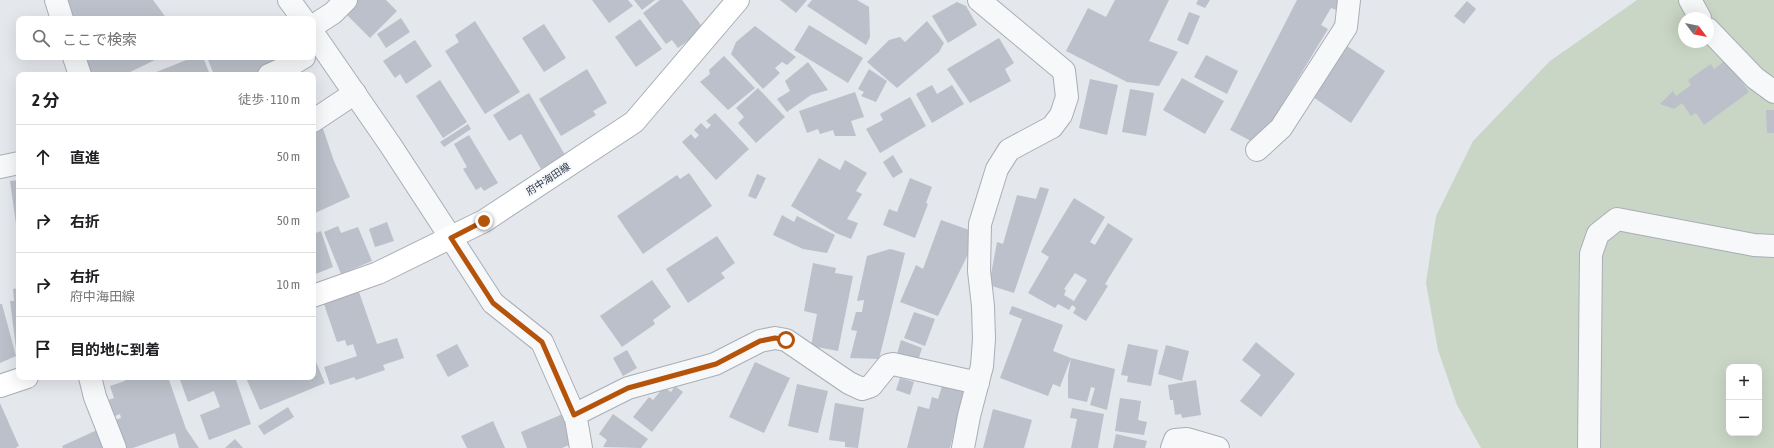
<!DOCTYPE html>
<html lang="ja">
<head>
<meta charset="utf-8">
<style>
	:root { --surface:#fff; --page:#f6f6f6; --text:#202124; --muted:#757577; --line:#e0e0e0 }
	body { margin:0; font-family:"Asap Condensed","Noto Sans JP",sans-serif; background:var(--page); color:var(--text) }
	.controls { position:absolute; right:12px; bottom:12px; display:grid; overflow:hidden; border-radius:8px; box-shadow:0 4px 16px #0002 }
	.controls button { width:36px; height:36px; display:grid; place-items:center; padding:0; border:0; border-bottom:1px solid var(--line); background:var(--surface); color:var(--text); font:20px sans-serif }
	.compass { position:absolute; left:1678px; top:12px; width:36px; height:36px; border-radius:50%; background:var(--surface); box-shadow:0 4px 16px #0002; rotate:122deg }
	.stop { position:absolute; width:12px; height:12px; margin:-9px; border:3px solid #b45309; border-radius:50%; background:#fff }
	.stop.end { background:#b45309; border-color:#fff; box-shadow:0 1px 4px #0008 }
	.list { margin:0; padding:0; list-style:none }
	h2 { display:flex; justify-content:space-between; align-items:center; height:52px; margin:0; padding:0 16px; font-size:17px }
	h2 small { font-size:13px; font-weight:400; color:var(--muted) }
	.list li { display:grid; grid-template-columns:26px 1fr auto; gap:12px; align-items:center; box-sizing:border-box; height:64px; padding:0 16px; border-top:1px solid var(--line) }
	.list b { display:block; font-size:15px; white-space:nowrap }
	.list p { margin:0; font-size:13px; white-space:nowrap; color:var(--muted) }
	.list em { font-size:13px; font-style:normal; color:var(--muted) }
	.icon { flex:none; width:22px; height:22px; fill:none; stroke:currentColor; stroke-width:2; stroke-linecap:round; stroke-linejoin:round }
	.map { position:relative; flex:none; width:1774px; height:448px; overflow:hidden }
	.search { position:absolute; background:var(--surface); box-shadow:0 4px 16px #0002; left:16px; top:16px; width:300px; height:44px; display:flex; align-items:center; gap:10px; box-sizing:border-box; padding:0 14px; border-radius:8px; color:var(--muted); font-size:15px }
	.panel { position:absolute; background:var(--surface); box-shadow:0 4px 16px #0002; left:16px; top:72px; width:300px; height:308px; border-radius:8px }
	.map>svg:first-child { display:block }
</style>
</head>
<body>
<div class="map">
<svg width="1774" height="448" viewBox="0 0 1774 448">
	<rect width="100%" height="100%" fill="#e4e7ec"/>
	<!-- green -->
	<path fill="#c9d6c5" fill-rule="evenodd" d="M1637 0H1774V448H1481L1457 405 1438 350 1426 283 1436 216 1473 141 1550 61ZM1684 18H1708V42H1684ZM1729 367H1759V433H1729Z"/>
	<!-- building -->
	<path fill="#bbc0ca" fill-rule="evenodd" d="M65 0H153L167 19H72Z
		M358 0H386L397 11 370 38 345 13Z
		M592 0H628L633 6 609 23Z
		M634 0H655L642 10Z
		M660 0H682L704 29 678 48 672 40 666 44 643 13Z
		M780 0H807L796 13Z
		M812 0H857L869 7 870 37 866 45 807 6Z
		M1115 0H1169L1149 41 1178 52 1159 86 1127 82 1066 51 1088 8 1106 17Z
		M1198 0H1210L1205 8 1196 4Z
		M1297 0H1342L1340 7 1336 10 1331 8 1321 25 1328 29 1270 125 1251 141 1230 130Z
		M1467 1 1476 9 1464 24 1454 16Z
		M957 2 966 6 977 25 948 43 932 16Z
		M1189 12 1200 16 1188 45 1177 40Z
		M401 18 410 32 386 48 377 34Z
		M640 19 662 49 636 67 615 37Z
		M475 21 520 92 485 114 445 51 459 42 455 35Z
		M927 21 944 43 939 52 897 88 867 62 889 40 900 37 905 42Z
		M544 24 566 58 544 72 522 38Z
		M809 25 863 58 848 83 794 50Z
		M755 26 796 57 787 65 782 62 775 68 780 73 763 89 731 54 736 42Z
		M999 38 1014 63 1005 69 1011 81 970 103 947 69Z
		M415 40 432 66 406 84 400 74 395 78 383 61Z
		M1347 46 1385 71 1351 123 1313 97Z
		M1206 55 1238 71 1227 94 1194 77Z
		M724 56 755 88 728 110 700 82 710 74 709 70Z
		M85 57H161L124 75H92Z
		M194 57H203L210 75H149Z
		M207 57H271L275 66 252 75H214Z
		M1726 60 1749 92 1704 125 1696 113 1691 116 1682 103 1674 109 1660 104 1673 91 1676 96 1691 85 1688 80 1711 64 1714 69Z
		M808 62 828 90 811 95 787 112 777 99 790 91 785 81Z
		M587 69 607 103 593 111 596 115 561 136 539 99Z
		M869 69 887 81 876 102 861 96 864 92 858 89Z
		M1182 78 1224 101 1205 134 1163 110Z
		M1090 79 1118 85 1107 135 1079 128Z
		M440 80 467 122 443 138 416 96Z
		M932 85 937 94 952 85 964 104 932 123 916 94Z
		M758 88 785 117 756 143 738 123 744 117 736 108Z
		M1130 89 1154 93 1146 136 1122 132Z
		M855 92 864 117 851 121 856 136H835L833 130 820 134 818 129 807 133 799 111Z
		M529 93 565 155 541 169 521 134 509 141 493 115Z
		M910 97 926 126 880 153 866 129 883 120 880 114Z
		M1766 110H1774V133H1767Z
		M715 113 749 149 716 180 682 142 691 134 695 139 699 135 694 130 701 123 707 129 711 125 706 121Z
		M468 124 471 129 444 147 440 142Z
		M322 126 334 161 350 197 313 214V130Z
		M469 135 498 183 484 191 481 187 476 190 463 169 467 167 454 144Z
		M893 155 903 172 893 178 883 162Z
		M819 158 840 170 845 160 867 173 856 191 862 194 847 219 858 223 851 239 836 233 791 206Z
		M689 173 712 206 643 254 617 216 677 175 680 179Z
		M757 174 766 178 756 199 748 196Z
		M910 178 932 187 926 203 928 204 915 238 883 225 889 209 897 212Z
		M19 180V224H16L10 181Z
		M1040 187 1049 189 1014 293 989 285 997 242 1003 244 1017 195 1036 199Z
		M1074 198 1105 217 1090 242 1095 245 1108 223 1133 239 1105 284 1108 286 1086 321 1073 313 1076 308 1072 305 1069 310 1058 304 1055 308 1028 293 1049 257 1041 252ZM1075 273 1087 280 1074 301 1064 295 1066 290 1064 289Z
		M782 215 794 222 797 216 835 235 827 253 803 249 773 235Z
		M941 220 972 231 970 250 938 316 900 302 916 265 923 269Z
		M387 222 394 241 375 247 369 229Z
		M338 226 341 233 358 227 372 261 341 274 324 232Z
		M321 231 333 267 313 275V234Z
		M717 236 735 263 721 273 725 278 688 303 666 269Z
		M890 249 905 253 879 359 850 358 857 331 851 330 856 312H862L864 300 857 301 867 256Z
		M813 263 836 268 835 273 853 276 838 351 811 346 817 314 804 311Z
		M652 280 671 307 653 320 655 324 622 347 600 316Z
		M19 288V356H17L10 301H14L13 289Z
		M359 292 377 344 397 338 404 358 383 365 385 370 356 380 354 377 330 385 324 367 357 356 353 344 347 346 345 340 337 342 324 304Z
		M0 304H2L16 356 0 363Z
		M1012 306 1063 325 1053 351 1071 358 1115 369 1107 410 1090 405 1095 388 1091 387 1087 402 1068 398V375L1071 358 1060 387 1053 384 1048 396 1000 378 1022 319 1009 314Z
		M914 312 935 319 925 346 904 338Z
		M901 340 922 348 918 361 897 354Z
		M1256 342 1295 374 1261 417 1240 401 1261 375 1242 360Z
		M457 344 469 366 448 377 436 355Z
		M1128 344 1158 350 1151 386 1127 382 1128 376 1121 375Z
		M1166 345 1189 351 1182 381 1158 374Z
		M627 350 637 368 623 376 613 358Z
		M313 355 325 383 260 410 247 380 255 377H313Z
		M755 362 790 378 764 433 729 417Z
		M124 377H168L186 429 199 448H179L175 433 133 448H125L115 420 121 418 120 414 107 419 102 402 114 398 110 386 125 381Z
		M179 377H235L251 424 209 440 200 415 220 407 214 391 188 402Z
		M900 378 914 382 910 395 896 390Z
		M1196 380 1201 415 1182 418 1181 414 1175 415 1173 400H1170L1168 385Z
		M943 383 965 389 950 448H907L918 406 929 409 932 397 938 399Z
		M797 384 828 391 818 433 788 426Z
		M675 386 683 392 652 432 633 417 649 397 653 400 664 387 671 392Z
		M1120 398 1141 401 1138 420 1147 422 1144 435 1115 431Z
		M0 403 19 446 15 448H0Z
		M835 403 864 408 858 448 845 447V442L829 440Z
		M288 407 294 417 264 435 258 426Z
		M1072 408 1104 414 1098 448H1071L1077 419 1070 418Z
		M993 409 1032 420 1024 448H983Z
		M565 413 571 444 562 448H527L521 432Z
		M613 414 648 439 641 448 603 447 607 440 599 434Z
		M493 421 505 448H467L461 436Z
		M97 430 106 448H63L62 446Z
		M1116 434 1147 441 1145 448H1113Z
		M235 439 243 448H225Z"/>
	<g fill="none" stroke-linecap="round" stroke-linejoin="round">
		<!-- minor casing -->
		<g stroke="#a9aeb7" stroke-width="24">
			<path id="minor" d="M56 0 62 19
				M1690 0 1700 18
				M313 26 333 13 346 0
				M1708 29 1755 78 1774 92
				M74 57 80 75
				M269 75 289 66 304 57
				M313 121 355 93
				M1257 150 1281 128 1346 27 1349 0
				M0 167 19 163
				M451 238 493 303 542 342 576 419 581 448
				M90 377 95 397 115 448
				M574 415 628 388 715 364 760 341 775 338 786 340 849 383 862 389 871 386 888 365 893 364 978 383
				M963 448 969 416 982 366 984 339 983 306 979 271 980 224 997 169 1009 150 1052 127 1061 115 1067 97 1064 71 979 0
				M1172 448 1175 440 1187 439 1218 448
				M1589 448 1591 254 1598 234 1617 219 1754 245 1774 246"/>
		</g>
		<!-- tertiary casing -->
		<g stroke="#a9aeb7" stroke-width="24">
			<path id="tertiary" d="M289 0 303 19
				M313 33 391 146 451 238"/>
		</g>
		<!-- secondary casing -->
		<g stroke="#a9aeb7" stroke-width="24">
			<path id="secondary" d="M313 296 378 273 484 221 634 122 738 0
				M0 386 27 377"/>
		</g>
		<!-- minor -->
		<use href="#minor" stroke="#f7f8fa" stroke-width="22"/>
		<!-- tertiary -->
		<use href="#tertiary" stroke="#f7f8fa" stroke-width="22"/>
		<!-- secondary -->
		<use href="#secondary" stroke="#fff" stroke-width="22"/>
	</g>
	<g fill="none" stroke-linecap="round" stroke-linejoin="round">
		<!-- route -->
		<path stroke="#b45309" stroke-width="5" d="M484 221 451 238 493 303 542 342 574 415 628 388 716 364 760 341 775 338 786 340"/>
	</g>
	<g text-anchor="middle" dominant-baseline="central" stroke-width="3.5" stroke-linejoin="round" paint-order="stroke">
		<!-- street labels -->
		<g font-size="10" fill="#2b3445" stroke="#f4f6f9">
			<text transform="translate(548 179) rotate(-33)">府中海田線</text>
		</g>
	</g>
</svg>
<div class="controls">
<button>+</button>
<button>−</button>
</div>
<svg class="compass" viewBox="-18 -18 36 36"><path d="M0-13l5 13h-10z" fill="#e53935"/><path d="M0 13l5-13h-10z" fill="#757577"/></svg>
<div class="stop" style="left:786px;top:340px"></div>
<div class="stop end" style="left:484px;top:221px"></div>
<div class="search"><svg class="icon" aria-label="search" viewBox="0 0 24 24"><circle cx="10" cy="10" r="6"/><path d="M15 15l6 6"/></svg>ここで検索</div>
<section class="panel">
<h2>2 分<small>徒歩 · 110 m</small></h2>
<ul class="list">
<li><svg class="icon" aria-label="ahead" viewBox="0 0 24 24"><path d="M12 20V5M6 11l6-6 6 6"/></svg><div><b>直進</b></div><em>50 m</em></li>
<li><svg class="icon" aria-label="right" viewBox="0 0 24 24"><path d="M7 20v-9h11M14 6l5 5-5 5"/></svg><div><b>右折</b></div><em>50 m</em></li>
<li><svg class="icon" aria-label="right" viewBox="0 0 24 24"><path d="M7 20v-9h11M14 6l5 5-5 5"/></svg><div><b>右折</b><p>府中海田線</p></div><em>10 m</em></li>
<li><svg class="icon" aria-label="arrive" viewBox="0 0 24 24"><path d="M6 21V4h12l-3 4 3 4H6"/></svg><div><b>目的地に到着</b></div></li>
</ul>
</section>
</div>
</body>
</html>
